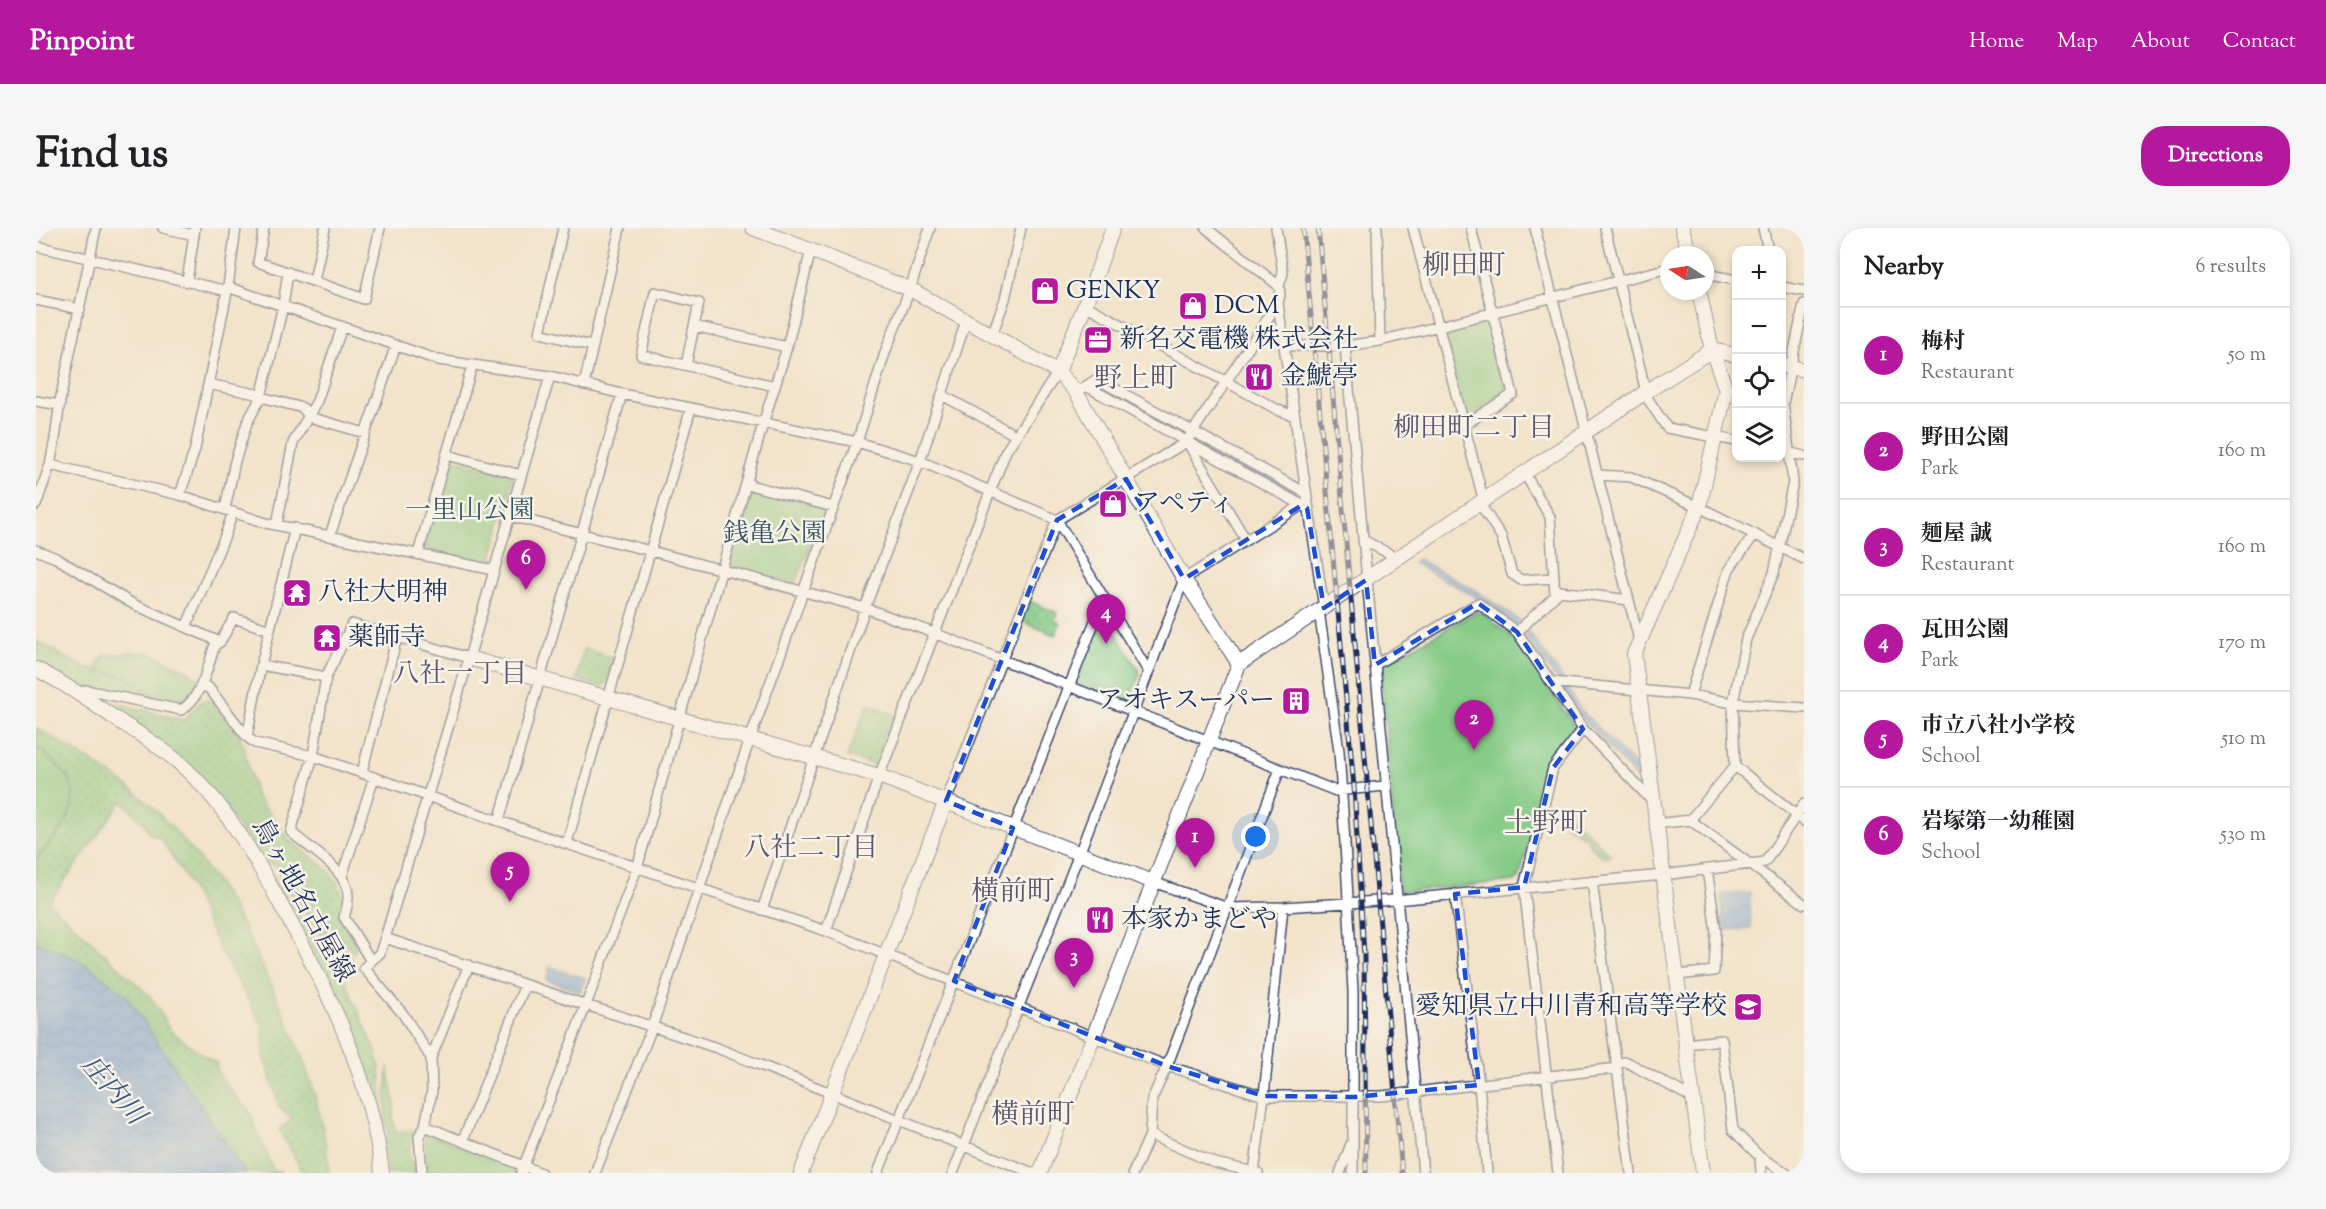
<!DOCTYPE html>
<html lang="en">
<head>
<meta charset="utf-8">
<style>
	:root { --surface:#fff; --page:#f6f6f6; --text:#202124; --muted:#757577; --line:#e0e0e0; --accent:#b5179e }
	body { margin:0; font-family:"Sorts Mill Goudy","Noto Serif JP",serif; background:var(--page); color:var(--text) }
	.controls { position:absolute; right:18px; top:18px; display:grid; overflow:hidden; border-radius:12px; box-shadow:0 3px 9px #0003 }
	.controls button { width:54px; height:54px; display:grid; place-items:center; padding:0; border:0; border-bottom:2px solid var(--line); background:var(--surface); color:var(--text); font:30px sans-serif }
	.compass { position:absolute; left:1624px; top:18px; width:54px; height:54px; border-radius:50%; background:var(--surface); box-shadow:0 3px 9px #0003; rotate:282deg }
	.you { position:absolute; left:1220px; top:609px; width:21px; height:21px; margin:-15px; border:4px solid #fff; border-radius:50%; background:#1a73e8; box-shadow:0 0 0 9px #1a73e833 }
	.badge { display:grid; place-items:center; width:39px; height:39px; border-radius:50%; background:var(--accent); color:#fff; font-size:20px; font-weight:700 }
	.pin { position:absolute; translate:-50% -50px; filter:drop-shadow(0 2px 3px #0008) }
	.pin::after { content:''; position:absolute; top:32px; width:21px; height:18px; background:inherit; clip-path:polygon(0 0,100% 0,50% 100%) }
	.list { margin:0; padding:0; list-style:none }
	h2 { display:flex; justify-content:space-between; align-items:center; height:78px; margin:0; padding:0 24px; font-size:26px }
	h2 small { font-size:20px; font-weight:400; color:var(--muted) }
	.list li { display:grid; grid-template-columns:39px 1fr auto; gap:18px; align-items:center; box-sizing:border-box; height:96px; padding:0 24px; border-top:2px solid var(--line) }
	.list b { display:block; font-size:22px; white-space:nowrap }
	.list p { margin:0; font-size:20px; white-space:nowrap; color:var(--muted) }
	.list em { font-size:20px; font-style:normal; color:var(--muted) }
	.icon { flex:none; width:33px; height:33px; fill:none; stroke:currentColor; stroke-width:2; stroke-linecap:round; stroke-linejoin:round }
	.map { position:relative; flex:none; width:1768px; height:945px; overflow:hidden; border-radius:24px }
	header { display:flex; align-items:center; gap:36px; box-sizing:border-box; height:84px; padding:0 30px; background:var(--accent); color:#fff }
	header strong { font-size:28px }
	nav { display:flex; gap:33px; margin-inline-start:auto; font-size:21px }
	.intro { display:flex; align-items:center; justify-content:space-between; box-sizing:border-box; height:144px; padding:0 36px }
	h1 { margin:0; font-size:42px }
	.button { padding:15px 27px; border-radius:24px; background:var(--accent); color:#fff; font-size:21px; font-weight:700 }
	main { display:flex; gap:36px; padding:0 36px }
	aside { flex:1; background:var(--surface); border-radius:24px; box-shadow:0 3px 9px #0003 }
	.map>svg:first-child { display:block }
</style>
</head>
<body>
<header>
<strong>Pinpoint</strong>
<nav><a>Home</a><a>Map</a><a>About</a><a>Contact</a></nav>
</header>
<div class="intro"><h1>Find us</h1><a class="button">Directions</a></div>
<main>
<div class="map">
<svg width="1768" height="945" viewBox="0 0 1768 945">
	<defs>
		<pattern id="grass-dots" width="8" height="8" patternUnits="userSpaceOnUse" patternTransform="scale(1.5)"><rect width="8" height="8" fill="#86cb86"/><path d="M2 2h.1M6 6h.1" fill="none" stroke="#6da571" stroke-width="1.8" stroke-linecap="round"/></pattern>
		<pattern id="forest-firs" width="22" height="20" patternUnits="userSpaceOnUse" patternTransform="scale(1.5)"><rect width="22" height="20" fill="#6caf73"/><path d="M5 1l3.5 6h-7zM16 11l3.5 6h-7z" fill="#588f62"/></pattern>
		<pattern id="water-waves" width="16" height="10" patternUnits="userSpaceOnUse" patternTransform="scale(1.5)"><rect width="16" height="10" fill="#6ea0d9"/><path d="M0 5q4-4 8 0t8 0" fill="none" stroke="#5a83b3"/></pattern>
	</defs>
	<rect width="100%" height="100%" fill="#f7f3e8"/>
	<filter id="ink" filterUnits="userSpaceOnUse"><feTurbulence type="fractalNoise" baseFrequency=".0167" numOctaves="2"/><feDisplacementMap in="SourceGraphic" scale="12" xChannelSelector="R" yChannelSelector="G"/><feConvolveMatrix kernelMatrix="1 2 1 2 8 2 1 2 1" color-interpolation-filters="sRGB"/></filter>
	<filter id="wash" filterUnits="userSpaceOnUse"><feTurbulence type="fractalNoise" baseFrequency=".008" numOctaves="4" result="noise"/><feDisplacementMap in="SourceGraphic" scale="24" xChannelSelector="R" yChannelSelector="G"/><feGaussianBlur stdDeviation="1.35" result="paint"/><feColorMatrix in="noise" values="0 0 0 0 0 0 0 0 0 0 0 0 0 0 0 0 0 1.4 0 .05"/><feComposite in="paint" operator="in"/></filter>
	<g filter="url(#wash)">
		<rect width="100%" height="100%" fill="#f3e3cb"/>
		<!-- grass -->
		<path fill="url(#grass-dots)" stroke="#507d72" stroke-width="1.5" d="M993 373 1022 385 1019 393 1024 395 1019 407 985 393Z
			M0 413 49 440 89 448 129 475 37 456 0 436Z
			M548 421 578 430 570 456 565 459 540 451Z
			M60 470 148 492 165 473 173 472 203 507 208 519 220 569 254 613 291 641 301 654 307 669 304 691 321 715 318 725 241 639 225 632 192 584Z
			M832 476 861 488 843 536 839 537 811 529Z
			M0 500C45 527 93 553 129 592 153 617 181 652 198 682 210 703 220 726 230 747 261 811 288 874 293 945H267L243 901 257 891 244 880 228 830 226 797 184 722 151 652 125 611 113 605 109 596 86 573 13 674 115 769 134 802 168 828 181 835V844L203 872 213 882 238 944 244 942 245 945H209L90 768 58 742 36 729 0 714V632L18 611 33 588 10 525 0 520Z
			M242 647 316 730 311 744Z
			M236 651 308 750 339 821 344 839 346 869 343 893 333 850 313 803Z
			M352 838 359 876 357 888 360 904 378 902 373 923 374 935 381 934V945H351L348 920 352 904 349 892Z"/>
		<!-- forest -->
		<path fill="url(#forest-firs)" stroke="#446f68" stroke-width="1.5" d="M1532 588H1535L1575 627 1573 629 1566 628 1554 619 1550 610 1528 596Z"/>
		<!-- green -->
		<path fill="#86cb86" stroke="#507d72" stroke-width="1.5" d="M1451 93 1455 97 1471 160 1470 165 1434 189 1428 186 1408 106 1410 102Z
			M417 231 475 247 477 252 455 333 450 336 391 322 389 320 413 233Z
			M714 260 789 281 760 354 756 355 694 339 693 335Z
			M1440 384H1445L1479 412 1538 497V504L1512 541 1483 651 1479 653 1367 664 1363 661 1345 441 1349 435Z
			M1069 388 1103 442 1104 447 1092 475 1040 455V450L1064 390Z
			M111 424 148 441 163 451 157 463 145 476 129 475 89 448 62 442 61 438 68 427Z
			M0 518C8 528 22 535 30 547 51 577 20 609 0 631Z
			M391 905 477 939 479 945H391L389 909Z"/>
		<!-- water -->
		<path fill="url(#water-waves)" stroke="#44689c" stroke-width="1.5" d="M1064 156 1258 263 1255 267 1062 160Z
			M1382 331 1439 362 1486 394 1527 451 1543 480 1604 543 1605 555 1535 478 1520 451 1486 403 1443 371 1377 335Z
			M1714 665 1715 701 1687 702 1686 666Z
			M0 714 36 729 58 742 90 767 209 945H2L0 943Z
			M514 739 549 750 544 764 510 752Z"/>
	</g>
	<g filter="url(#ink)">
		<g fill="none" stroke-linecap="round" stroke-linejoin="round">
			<!-- street casing -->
			<g stroke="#3b4a6e" stroke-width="12">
				<path id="street" d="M127 0 158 7
					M228 0 222 34 328 71 344 0
					M527 0 504 105 556 118
					M1170 0 1243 58 1244 67 1242 75 1248 118H1309L1344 113 1633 40
					M1240 0 1247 45 1243 58
					M1341 0 1344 113
					M1377 0 1448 274
					M1499 0 1603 412
					M1569 0 1610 164
					M1727 0 1732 22
					M0 18 187 62 192 59 402 132 514 148 586 166 821 214 884 233 1021 292 1112 443
					M1669 46 1700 52
					M151 53 159 0
					M278 53 289 0
					M1746 59 1768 63
					M0 72 44 81
					M1768 76 1747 175 1757 254 1738 345 1710 411 1697 475 1699 538 1768 593
					M1049 77 1244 183 1259 188
					M658 98 751 119
					M956 107 969 71 985 0
					M1248 118 1288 380
					M1309 118 1387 945
					M650 137 663 75 619 64 605 127 739 158
					M514 148 433 430 349 710 550 777 601 640 727 196 751 119 775 22
					M172 156 225 167
					M548 157 584 0
					M1050 158 1266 277
					M1040 164 1061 151 1270 265
					M1608 165 1631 200 1700 213
					M906 167 979 207
					M225 169 267 180 273 189 329 205
					M0 173 24 177
					M1428 197 1477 166 1435 0
					M1151 214 1210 312
					M1746 223 1768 228
					M411 227 485 247
					M14 237 144 267 230 295 458 342
					M1489 246 1514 289 1519 367
					M1562 247 1595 249 1663 279 1768 331
					M710 256 797 279
					M144 267 159 221 192 59 200 0
					M1444 276 1465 308 1476 346 1485 352 1518 350
					M0 277 14 237 19 211 24 173 60 0
					M189 281 199 233 211 195 225 169 247 78 252 44
					M474 288 615 323 829 380 898 405 1300 563 1349 558
					M241 296 257 215 281 173 306 99
					M294 307 360 117
					M1327 312 1352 325 1359 333
					M0 322 20 330 97 376 184 414
					M382 326 436 138
					M1283 383 1303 523 1309 615 1317 763V945
					M150 399 188 310 197 284
					M1481 404 1524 363 1593 372
					M225 437 290 449
					M1339 437 1442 375 1481 404 1547 501 1617 574
					M1516 454 1654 467 1697 475 1768 480
					M164 459H172L211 509 219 515 277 528 463 593 790 703 1131 838 1228 868H1346L1581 840
					M42 466 50 462 145 482C165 471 172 438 179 417L184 414 198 390 234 402
					M1654 467 1693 341 1719 306
					M211 509 225 437 259 300
					M326 544 361 409
					M910 573 1021 292 1150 214 1242 75
					M1654 592 1768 676
					M463 593 586 166
					M1620 596 1654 592 1699 538
					M531 615 655 180
					M306 648 338 549
					M1556 653 1595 945
					M1117 654 1192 680 1247 679 1359 672 1627 647 1729 634 1768 576
					M1419 666 1443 857 1451 945
					M726 682 829 380 884 233 930 93
					M790 703 843 548 970 223 1022 144
					M335 733 344 725 349 710
					M1641 747 1678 743 1680 703 1671 641
					M1650 816 1686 812 1697 902 1724 929 1750 945
					M395 830 367 786 328 740 335 733 308 689C310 683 312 676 312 670 314 642 273 621 255 604L277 528 290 449 316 396 433 430
					M1580 835 1591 834 1658 871
					M389 898 505 945
					M1114 907 1179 935 1222 945
					M427 912 489 757
					M1724 929 1725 945
					M386 945 383 908 389 898 396 863 395 830 433 737
					M485 945 550 777 681 820 997 945
					M559 945 616 799 714 511 821 214 850 122 874 61 894 0
					M842 945 1068 370
					M917 945 1043 626 1148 351 1266 277 1271 280
					M1097 945 1114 907 1116 871 1131 838 1244 541
					M1218 945 1228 868 1247 679
					M1304 945 1315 916
					M1522 945 1488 659 1517 540 1547 501"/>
			</g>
			<!-- secondary casing -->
			<g stroke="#3b4a6e" stroke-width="16">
				<path id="secondary" d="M717 0 874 61 1022 144 1040 164 1148 351 1203 436 1004 945
					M1646 0 1654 27
					M1663 63 1676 122 1690 162 1663 279 1598 426 1667 945
					M1676 122 1700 127
					M1746 137 1768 142
					M1022 144 1049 77 1077 0
					M433 430 843 548 1117 654
					M1203 436 1608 165 1676 122
					M0 441C27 454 52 472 77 489 105 507 134 524 157 548 193 583 223 636 246 679 293 763 335 849 346 945
					M765 945 910 573"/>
			</g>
			<!-- street -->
			<use href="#street" stroke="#fff" stroke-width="9"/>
			<!-- secondary -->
			<use href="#secondary" stroke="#fff" stroke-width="14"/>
			<!-- rail casing -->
			<g stroke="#1b2f5e" stroke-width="5">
				<path id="rail" d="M1267 0 1318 559 1328 728 1330 945
					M1282 0 1366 945"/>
			</g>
			<!-- rail -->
			<use href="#rail" stroke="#f7f3e8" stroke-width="3" stroke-dasharray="9" stroke-linecap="butt"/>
		</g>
	</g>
	<!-- marked area -->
	<path d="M0 0H1768V945H0ZM1090 251 1148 351 1266 277 1271 280 1288 380 1330 352 1339 437 1442 375 1481 404 1547 501 1517 540 1488 659 1419 666 1443 857 1318 869 1228 868 1131 838 918 753 977 600 910 573 1021 292Z" fill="#f3e3cb" fill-opacity=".55" fill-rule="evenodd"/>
	<path fill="none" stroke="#1d4ed8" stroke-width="4.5" stroke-dasharray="12 8" stroke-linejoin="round" d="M1090 251 1148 351 1266 277 1271 280 1288 380 1330 352 1339 437 1442 375 1481 404 1547 501 1517 540 1488 659 1419 666 1443 857 1318 869 1228 868 1131 838 918 753 977 600 910 573 1021 292Z"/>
	<!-- icons -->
	<defs>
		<g id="shop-square" transform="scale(1.5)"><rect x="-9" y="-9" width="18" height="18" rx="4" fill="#b5179e" stroke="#f7f3e8"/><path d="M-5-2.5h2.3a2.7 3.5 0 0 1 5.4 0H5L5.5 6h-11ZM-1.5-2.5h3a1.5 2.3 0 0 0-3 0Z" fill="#fff"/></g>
		<g id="office-square" transform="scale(1.5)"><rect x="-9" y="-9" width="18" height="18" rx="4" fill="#b5179e" stroke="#f7f3e8"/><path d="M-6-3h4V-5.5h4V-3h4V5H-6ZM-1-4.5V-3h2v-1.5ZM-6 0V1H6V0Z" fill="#fff"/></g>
		<g id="restaurant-square" transform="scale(1.5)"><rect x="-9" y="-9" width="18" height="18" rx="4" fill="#b5179e" stroke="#f7f3e8"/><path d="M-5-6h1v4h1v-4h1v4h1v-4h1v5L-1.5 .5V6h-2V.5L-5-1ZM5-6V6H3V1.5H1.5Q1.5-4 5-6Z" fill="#fff"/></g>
		<g id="temple-square" transform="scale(1.5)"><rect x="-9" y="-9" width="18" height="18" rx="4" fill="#b5179e" stroke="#f7f3e8"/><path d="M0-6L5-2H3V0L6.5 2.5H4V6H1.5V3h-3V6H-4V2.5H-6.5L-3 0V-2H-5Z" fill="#fff"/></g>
		<g id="building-square" transform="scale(1.5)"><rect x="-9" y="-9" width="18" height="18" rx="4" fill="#b5179e" stroke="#f7f3e8"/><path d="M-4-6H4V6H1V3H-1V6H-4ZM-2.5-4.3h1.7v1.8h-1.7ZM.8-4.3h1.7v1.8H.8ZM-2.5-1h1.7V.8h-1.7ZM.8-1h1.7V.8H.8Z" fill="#fff"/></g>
		<g id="school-square" transform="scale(1.5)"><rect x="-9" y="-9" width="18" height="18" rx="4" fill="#b5179e" stroke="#f7f3e8"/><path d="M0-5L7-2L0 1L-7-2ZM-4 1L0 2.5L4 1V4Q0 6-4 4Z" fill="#fff"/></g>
	</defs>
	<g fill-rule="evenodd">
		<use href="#shop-square" x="1009" y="63"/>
		<use href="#shop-square" x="1157" y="78"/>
		<use href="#office-square" x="1062" y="112"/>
		<use href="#restaurant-square" x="1223" y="149"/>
		<use href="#shop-square" x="1077" y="276"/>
		<use href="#temple-square" x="261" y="365"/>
		<use href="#temple-square" x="291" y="410"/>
		<use href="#building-square" x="1260" y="473"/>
		<use href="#restaurant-square" x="1064" y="692"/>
		<use href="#school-square" x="1712" y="779"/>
	</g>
	<g text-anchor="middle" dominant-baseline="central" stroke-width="5" stroke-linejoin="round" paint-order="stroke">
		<!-- poi labels -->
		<g font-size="26" fill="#1b2f5e" stroke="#f7f3e8" text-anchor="start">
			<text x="1030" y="63">GENKY</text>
			<text x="1178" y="78">DCM</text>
			<text x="1083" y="112">新名交電機 株式会社</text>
			<text x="1244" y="149">金鯱亭</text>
			<text x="1098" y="276">アペティ</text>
			<text x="282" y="365">八社大明神</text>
			<text x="312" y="410">薬師寺</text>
			<text x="1239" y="473" text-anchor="end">アオキスーパー</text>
			<text x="1085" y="692">本家かまどや</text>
			<text x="1691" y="779" text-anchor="end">愛知県立中川青和高等学校</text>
		</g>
		<!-- park labels -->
		<g font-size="26" fill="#365668" stroke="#f7f3e8">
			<text x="434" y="283">一里山公園</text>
			<text x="739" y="306">銭亀公園</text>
		</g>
		<!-- street labels -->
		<g font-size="26" fill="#1b2f5e" stroke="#f7f3e8">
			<text transform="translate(266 673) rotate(61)">鳥ヶ地名古屋線</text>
		</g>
		<!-- neighbourhood labels -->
		<g font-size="27" fill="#5c566f" stroke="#f7f3e8">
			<text x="1438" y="201">柳田町二丁目</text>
			<text x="424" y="447">八社一丁目</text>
			<text x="775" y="621">八社二丁目</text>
		</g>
		<!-- water labels -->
		<g font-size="27" font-style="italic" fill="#385789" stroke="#f7f3e8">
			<text transform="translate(76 863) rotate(49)">庄内川</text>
		</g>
		<!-- quarter labels -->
		<g font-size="28" fill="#5c566f" stroke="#f7f3e8">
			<text x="1428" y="39">柳田町</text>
			<text x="1100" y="152">野上町</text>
			<text x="1510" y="597">土野町</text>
			<text x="977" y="665">横前町</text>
			<text x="997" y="888">横前町</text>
		</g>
	</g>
</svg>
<div class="controls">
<button>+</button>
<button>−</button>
<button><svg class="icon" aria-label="locate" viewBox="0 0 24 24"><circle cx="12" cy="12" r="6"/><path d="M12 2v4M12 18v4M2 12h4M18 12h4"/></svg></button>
<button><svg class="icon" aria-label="layers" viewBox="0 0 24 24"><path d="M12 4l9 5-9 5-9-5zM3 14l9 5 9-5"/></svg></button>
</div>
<svg class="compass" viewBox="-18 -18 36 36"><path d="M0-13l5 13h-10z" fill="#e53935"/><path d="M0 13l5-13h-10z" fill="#757577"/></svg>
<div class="you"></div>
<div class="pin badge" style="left:1159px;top:640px">1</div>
<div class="pin badge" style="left:1438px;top:522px">2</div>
<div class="pin badge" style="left:1038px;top:760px">3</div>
<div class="pin badge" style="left:1070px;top:416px">4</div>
<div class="pin badge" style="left:474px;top:674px">5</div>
<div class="pin badge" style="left:490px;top:362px">6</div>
</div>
<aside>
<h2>Nearby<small>6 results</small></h2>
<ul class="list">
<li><span class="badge">1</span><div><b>梅村</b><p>Restaurant</p></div><em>50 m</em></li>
<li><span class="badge">2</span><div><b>野田公園</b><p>Park</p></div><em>160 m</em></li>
<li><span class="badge">3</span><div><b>麺屋 誠</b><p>Restaurant</p></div><em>160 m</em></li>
<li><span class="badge">4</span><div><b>瓦田公園</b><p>Park</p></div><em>170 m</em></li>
<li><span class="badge">5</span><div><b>市立八社小学校</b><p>School</p></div><em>510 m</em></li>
<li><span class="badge">6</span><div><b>岩塚第一幼稚園</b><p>School</p></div><em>530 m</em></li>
</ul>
</aside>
</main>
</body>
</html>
